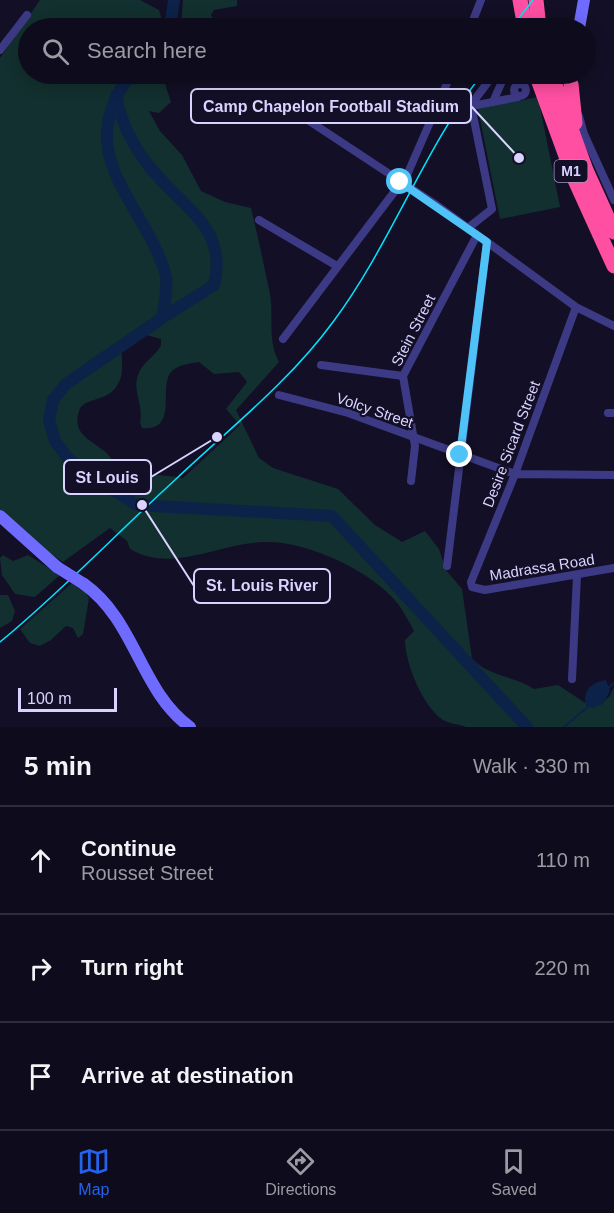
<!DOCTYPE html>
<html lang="en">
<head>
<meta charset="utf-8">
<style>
	:root { --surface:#0e0b1c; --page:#1c1929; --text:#f1f3f6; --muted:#9b9ba3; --line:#2e2b3b; --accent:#2563eb }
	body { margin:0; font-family:Helvetica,sans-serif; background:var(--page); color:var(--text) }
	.scale { position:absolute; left:18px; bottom:15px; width:99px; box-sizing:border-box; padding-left:6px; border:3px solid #d9d4ff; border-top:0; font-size:16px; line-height:21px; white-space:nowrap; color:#d9d4ff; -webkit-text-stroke:4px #130f26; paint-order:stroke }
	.stop { position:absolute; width:18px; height:18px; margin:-14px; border:4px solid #4fc3f7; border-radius:50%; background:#fff }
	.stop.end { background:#4fc3f7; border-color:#fff; box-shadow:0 2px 6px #0008 }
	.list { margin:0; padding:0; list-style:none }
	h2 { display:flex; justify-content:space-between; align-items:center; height:78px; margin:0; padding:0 24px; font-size:26px }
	h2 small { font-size:20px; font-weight:400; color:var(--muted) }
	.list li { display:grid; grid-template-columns:39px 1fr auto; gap:18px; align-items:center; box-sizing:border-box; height:108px; padding:0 24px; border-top:2px solid var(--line) }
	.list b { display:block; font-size:22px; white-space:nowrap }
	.list p { margin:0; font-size:20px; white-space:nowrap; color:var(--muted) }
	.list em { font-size:20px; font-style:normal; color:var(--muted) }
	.icon { flex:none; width:33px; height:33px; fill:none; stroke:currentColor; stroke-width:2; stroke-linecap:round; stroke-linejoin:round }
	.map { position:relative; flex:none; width:614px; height:727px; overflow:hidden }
	.search { position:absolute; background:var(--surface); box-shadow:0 3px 15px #0003; left:18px; right:18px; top:18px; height:66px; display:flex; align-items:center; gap:15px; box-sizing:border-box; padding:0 21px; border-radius:33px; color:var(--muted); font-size:22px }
	.sheet { height:402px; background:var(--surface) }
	nav { display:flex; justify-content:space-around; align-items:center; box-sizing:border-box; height:84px; border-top:2px solid var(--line); background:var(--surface); font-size:16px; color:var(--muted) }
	nav a { display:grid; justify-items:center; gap:3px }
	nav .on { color:var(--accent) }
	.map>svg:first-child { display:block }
</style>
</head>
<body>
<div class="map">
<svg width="614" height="727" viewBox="0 0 614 727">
	<rect width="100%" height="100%" fill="#130f26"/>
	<!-- green -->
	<path fill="#12302f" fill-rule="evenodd" d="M40 0H140L159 10 162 20 157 28H28V74H153L165 84 171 102 159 113 149 111 160 131 182 155 201 191 225 202 251 208C258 237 264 265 270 294 274 317 267 340 279 362L236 410 259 458 273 468 338 489 375 525 402 542 425 531 439 549 446 570 462 589 472 658C486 676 515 676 534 689L558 685 593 708 609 697 614 687V727H466C460 724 449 724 443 720 423 707 405 663 405 640L414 631C409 622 404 612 398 604 373 571 305 540 264 542 219 543 172 574 130 549L127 541 110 528 63 562 7 524 0 515V58ZM143 334 161 339V345C156 356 142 362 138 375 132 391 144 406 140 422L142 428C180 432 157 385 172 371 178 365 191 363 199 362L214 374 239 372 247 382 226 409 240 425 183 478C163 474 141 476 123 469 113 465 111 455 103 450 89 439 72 433 79 411 83 397 107 402 116 387 127 372 119 360 123 343Z
		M183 0H237V6L214 10 211 15 214 20H233L238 24 235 28H181Z
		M538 97 560 207 500 219 478 109Z
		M3 555 13 561 28 555 60 575 35 597 15 594 2 575 0 558Z
		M72 583 85 592 89 598 83 634 78 638 73 628 66 626 51 640 40 646 30 643 20 629Z
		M0 595H8L15 611 12 621 0 628Z"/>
	<!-- water -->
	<path fill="#0c2248" d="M606 680 610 691 603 704 593 708 586 706C582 690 592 682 606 680Z"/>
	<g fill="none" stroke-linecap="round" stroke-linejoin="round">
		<!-- stream -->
		<path stroke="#0c2248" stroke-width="2" d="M607 689 614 683
			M564 727 590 705"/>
		<!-- river -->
		<path stroke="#0c2248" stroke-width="12" d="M165 28 171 21 174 0
			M131 74C70 154 141 198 165 272 169 285 164 305 162 318L66 384 53 400 49 420 55 441 67 457 84 472 137 505 332 516 527 727
			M116 95C121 123 132 144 149 166 180 206 229 227 214 285L162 318"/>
		<!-- street -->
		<path stroke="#3d3a85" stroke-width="8" d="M470 28 481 0
			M0 50 27 15
			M514 90a6 6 0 1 1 12 0a6 6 0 1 1-12 0Z
			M493 102 503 79
			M472 106 518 97
			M288 107 435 204 576 307 614 326
			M579 116 584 134 614 200
			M259 220 337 266
			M468 228 492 209 472 110 473 102 494 74
			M576 307 515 474 471 582 472 587 485 590 614 568
			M283 339 407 175 451 74
			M321 365 403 376
			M279 395 348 413 515 474 614 475
			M608 413H614
			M411 481 415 446 403 376 477 235
			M447 566 487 242
			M572 679 577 576"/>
		<!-- secondary -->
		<path stroke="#6f6bff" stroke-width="12" d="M579 28 584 0
			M0 516 57 567
			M84 584C136 621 140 691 190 727"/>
		<!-- highway -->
		<path stroke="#ff4fa3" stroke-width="15" d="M520 0 525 28
			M536 0 539 28
			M536 74 574 178 614 266
			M551 74 586 170 614 232
			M571 84 575 123"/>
		<!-- tram -->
		<path stroke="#00e5ff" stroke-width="1.5" d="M511 28 533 0
			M0 642C62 591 117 533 176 479 230 428 289 382 333 322 391 244 423 151 482 74"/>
		<!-- secondary-bridge -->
		<path stroke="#6f6bff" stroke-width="12" d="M57 567 84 584"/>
	</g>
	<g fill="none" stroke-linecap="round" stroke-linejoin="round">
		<!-- route -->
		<path stroke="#4fc3f7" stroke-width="8" d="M400 182 487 242 460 455"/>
	</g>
	<g text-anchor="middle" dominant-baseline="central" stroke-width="4.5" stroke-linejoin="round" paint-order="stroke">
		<!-- shield labels -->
		<rect fill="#130f26" stroke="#9e99be" stroke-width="1.5" x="554.5" y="160" width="33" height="22" rx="4.5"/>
		<g font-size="14" font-weight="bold" fill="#d9d4ff">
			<text x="571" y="171">M1</text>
		</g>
		<!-- street labels -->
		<g font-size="15" fill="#d9d4ff" stroke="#130f26">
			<text transform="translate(413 330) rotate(-63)">Stein Street</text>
			<text transform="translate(375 410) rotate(19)">Volcy Street</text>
			<text transform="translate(511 444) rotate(-69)">Desire Sicard Street</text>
			<text transform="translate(542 567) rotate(-9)">Madrassa Road</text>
		</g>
	</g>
	<!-- callouts -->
	<path fill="none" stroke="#d9d4ff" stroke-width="2" d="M519 158L471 106M217 437L151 477M142 505L194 586"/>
	<g fill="#d9d4ff" stroke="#130f26" stroke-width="2">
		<circle cx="519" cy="158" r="6"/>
		<circle cx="217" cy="437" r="6"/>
		<circle cx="142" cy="505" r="6"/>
	</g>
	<g fill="#130f26" stroke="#d9d4ff" stroke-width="2">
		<rect x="191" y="89" width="280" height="34" rx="6"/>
		<rect x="64" y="460" width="87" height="34" rx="6"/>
		<rect x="194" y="569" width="136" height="34" rx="6"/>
	</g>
	<g font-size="16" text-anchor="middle" font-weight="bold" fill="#d9d4ff">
		<text x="331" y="112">Camp Chapelon Football Stadium</text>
		<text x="107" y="483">St Louis</text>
		<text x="262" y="591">St. Louis River</text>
	</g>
</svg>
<div class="scale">100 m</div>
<div class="stop" style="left:400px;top:182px"></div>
<div class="stop end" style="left:460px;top:455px"></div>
<div class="search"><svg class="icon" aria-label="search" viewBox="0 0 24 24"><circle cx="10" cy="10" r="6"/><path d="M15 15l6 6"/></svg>Search here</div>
</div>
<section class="sheet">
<h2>5 min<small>Walk · 330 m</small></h2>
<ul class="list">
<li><svg class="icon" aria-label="ahead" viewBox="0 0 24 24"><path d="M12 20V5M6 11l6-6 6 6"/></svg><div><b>Continue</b><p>Rousset Street</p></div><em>110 m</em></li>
<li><svg class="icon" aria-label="right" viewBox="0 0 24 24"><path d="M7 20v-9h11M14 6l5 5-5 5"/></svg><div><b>Turn right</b></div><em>220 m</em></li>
<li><svg class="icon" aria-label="arrive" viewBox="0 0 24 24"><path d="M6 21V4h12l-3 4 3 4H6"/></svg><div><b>Arrive at destination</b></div></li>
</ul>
</section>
<nav>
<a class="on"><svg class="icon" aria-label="map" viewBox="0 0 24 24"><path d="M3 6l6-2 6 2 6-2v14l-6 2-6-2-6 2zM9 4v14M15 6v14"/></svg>Map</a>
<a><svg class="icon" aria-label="directions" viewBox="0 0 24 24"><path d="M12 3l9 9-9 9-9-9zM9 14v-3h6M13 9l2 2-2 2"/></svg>Directions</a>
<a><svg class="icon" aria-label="saved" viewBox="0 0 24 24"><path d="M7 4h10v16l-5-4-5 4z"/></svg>Saved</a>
</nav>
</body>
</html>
